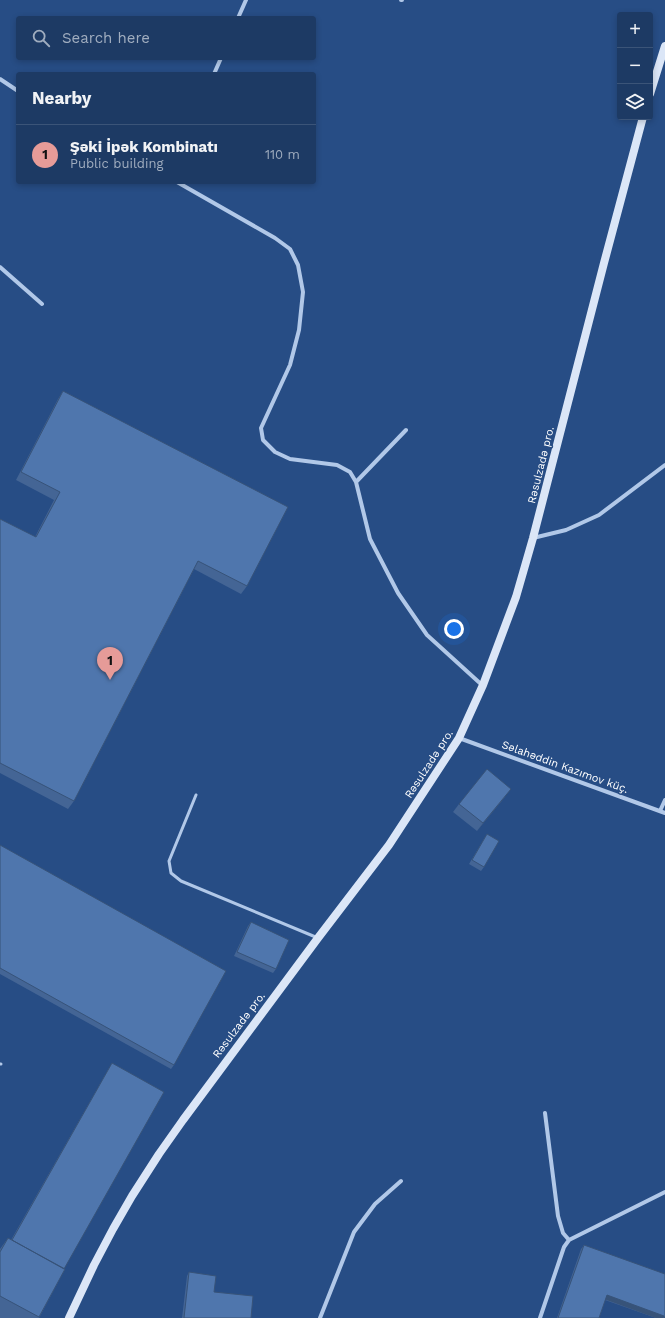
<!DOCTYPE html>
<html lang="en">
<head>
<meta charset="utf-8">
<style>
	:root { --surface:#1d3a64; --page:#2a456d; --text:#f1f3f6; --muted:#a0adbf; --line:#3b5478; --accent:#e69b98 }
	body { margin:0; font-family:"Work Sans",sans-serif; background:var(--page); color:var(--text) }
	.controls { position:absolute; right:12px; top:12px; display:grid; overflow:hidden; border-radius:4px; box-shadow:0 2px 6px #0003 }
	.controls button { width:36px; height:36px; display:grid; place-items:center; padding:0; border:0; border-bottom:1px solid var(--line); background:var(--surface); color:var(--text); font:20px sans-serif }
	.you { position:absolute; left:454px; top:629px; width:14px; height:14px; margin:-10px; border:3px solid #fff; border-radius:50%; background:#1a73e8; box-shadow:0 0 0 6px #1a73e833 }
	.badge { display:grid; place-items:center; width:26px; height:26px; border-radius:50%; background:var(--accent); color:#111; font-size:13px; font-weight:700 }
	.pin { position:absolute; translate:-50% -33px; filter:drop-shadow(0 1px 2px #0008) }
	.pin::after { content:''; position:absolute; top:21px; width:14px; height:12px; background:inherit; clip-path:polygon(0 0,100% 0,50% 100%) }
	.list { margin:0; padding:0; list-style:none }
	h2 { display:flex; justify-content:space-between; align-items:center; height:52px; margin:0; padding:0 16px; font-size:17px }
	h2 small { font-size:13px; font-weight:400; color:var(--muted) }
	.list li { display:grid; grid-template-columns:26px 1fr auto; gap:12px; align-items:center; box-sizing:border-box; height:60px; padding:0 16px; border-top:1px solid var(--line) }
	.list b { display:block; font-size:15px; white-space:nowrap }
	.list p { margin:0; font-size:13px; white-space:nowrap; color:var(--muted) }
	.list em { font-size:13px; font-style:normal; color:var(--muted) }
	.icon { flex:none; width:22px; height:22px; fill:none; stroke:currentColor; stroke-width:2; stroke-linecap:round; stroke-linejoin:round }
	.map { position:relative; flex:none; width:665px; height:1318px; overflow:hidden }
	.search { position:absolute; background:var(--surface); box-shadow:0 2px 6px #0003; left:16px; top:16px; width:300px; height:44px; display:flex; align-items:center; gap:10px; box-sizing:border-box; padding:0 14px; border-radius:4px; color:var(--muted); font-size:15px }
	.panel { position:absolute; background:var(--surface); box-shadow:0 2px 6px #0003; left:16px; top:72px; width:300px; height:112px; border-radius:4px }
	.map>svg:first-child { display:block }
</style>
</head>
<body>
<div class="map">
<svg width="665" height="1318" viewBox="0 0 665 1318">
	<rect width="100%" height="100%" fill="#274d85"/>
	<g fill="none" stroke-linecap="round" stroke-linejoin="round">
		<!-- lane -->
		<path stroke="#b1c8e8" stroke-width="3" d="M196 795 169 861 171 873 181 881 318 938
			M0 1064H1"/>
		<!-- street -->
		<path stroke="#b1c8e8" stroke-width="4" d="M401 0H402
			M238 18 246 0
			M214 74 221 58
			M0 79 18 91
			M177 182 275 238 290 249 298 265 303 292 299 330 290 365 261 428 263 440 275 452 290 459 337 465 350 472 356 482 370 539 398 593 427 635 482 685
			M0 267 42 304
			M356 482 406 430
			M533 538 566 530 599 515 665 465
			M459 738 665 813
			M660 811 665 800
			M545 1113 558 1216 563 1233 569 1240
			M320 1318 354 1232 375 1204 401 1181
			M540 1318 564 1247 569 1240 665 1192"/>
		<!-- secondary -->
		<path stroke="#dbe6f7" stroke-width="8" d="M650 94 665 46
			M69 1318 94 1265 113 1229 132 1196 159 1154 183 1120 318 938 389 845 459 738 483 685 516 597 533 538 604 263 643 117"/>
	</g>
	<!-- wall -->
	<path fill="#446595" d="M63 391 247 586 241 594 194 569 74 801 68 809 0 773V519L35 537 54 500 16 480 58 399Z
		M505 797 477 831 453 812 459 804Z
		M487 834 484 867 481 871 469 864Z
		M0 845 174 1065 171 1069 0 974Z
		M251 922 276 969 273 973 234 956 248 926Z
		M112 1063 64 1269H65L39 1318H0V1249L8 1238 11 1240Z
		M584 1245 665 1318H656L605 1300 599 1318H557L581 1249Z
		M189 1272 214 1292 251 1318H182L187 1276Z"/>
	<!-- shaded-wall -->
	<path fill="#375379" d="M511 789 505 797 477 831 483 823Z
		M607 1295 664 1316 663 1318H656L604 1299Z"/>
	<!-- building -->
	<path fill="#4f76ad" stroke="#375379" d="M63 391 288 507 247 586 198 561 74 801 0 763V519L36 537 60 492 21 472Z
		M487 769 511 789 483 823 459 804Z
		M487 834 499 841 484 867 472 860Z
		M0 845 226 971 174 1065 0 968Z
		M251 922 289 940 276 969 237 952Z
		M112 1063 164 1092 64 1269 12 1240Z
		M8 1238 65 1269 39 1317 0 1296V1252Z
		M584 1245 665 1274V1318H664V1316L607 1295 599 1318H558Z
		M189 1272 216 1276 214 1292 253 1296 251 1318H184Z"/>
	<g text-anchor="middle" dominant-baseline="central" stroke-width="3" stroke-linejoin="round" paint-order="stroke">
		<!-- street labels -->
		<g font-size="11" fill="#fff" stroke="#274d85">
			<text transform="translate(541 465) rotate(-76)">Rəsulzadə pro.</text>
			<text transform="translate(429 764) rotate(-57)">Rəsulzadə pro.</text>
			<text transform="translate(565 767) rotate(20)">Səlahəddin Kazımov küç.</text>
			<text transform="translate(239 1025) rotate(-53)">Rəsulzadə pro.</text>
		</g>
	</g>
</svg>
<div class="controls">
<button>+</button>
<button>−</button>
<button><svg class="icon" aria-label="layers" viewBox="0 0 24 24"><path d="M12 4l9 5-9 5-9-5zM3 14l9 5 9-5"/></svg></button>
</div>
<div class="you"></div>
<div class="pin badge" style="left:110px;top:680px">1</div>
<div class="search"><svg class="icon" aria-label="search" viewBox="0 0 24 24"><circle cx="10" cy="10" r="6"/><path d="M15 15l6 6"/></svg>Search here</div>
<section class="panel">
<h2>Nearby<small></small></h2>
<ul class="list">
<li><span class="badge">1</span><div><b>Şəki İpək Kombinatı</b><p>Public building</p></div><em>110 m</em></li>
</ul>
</section>
</div>
</body>
</html>
